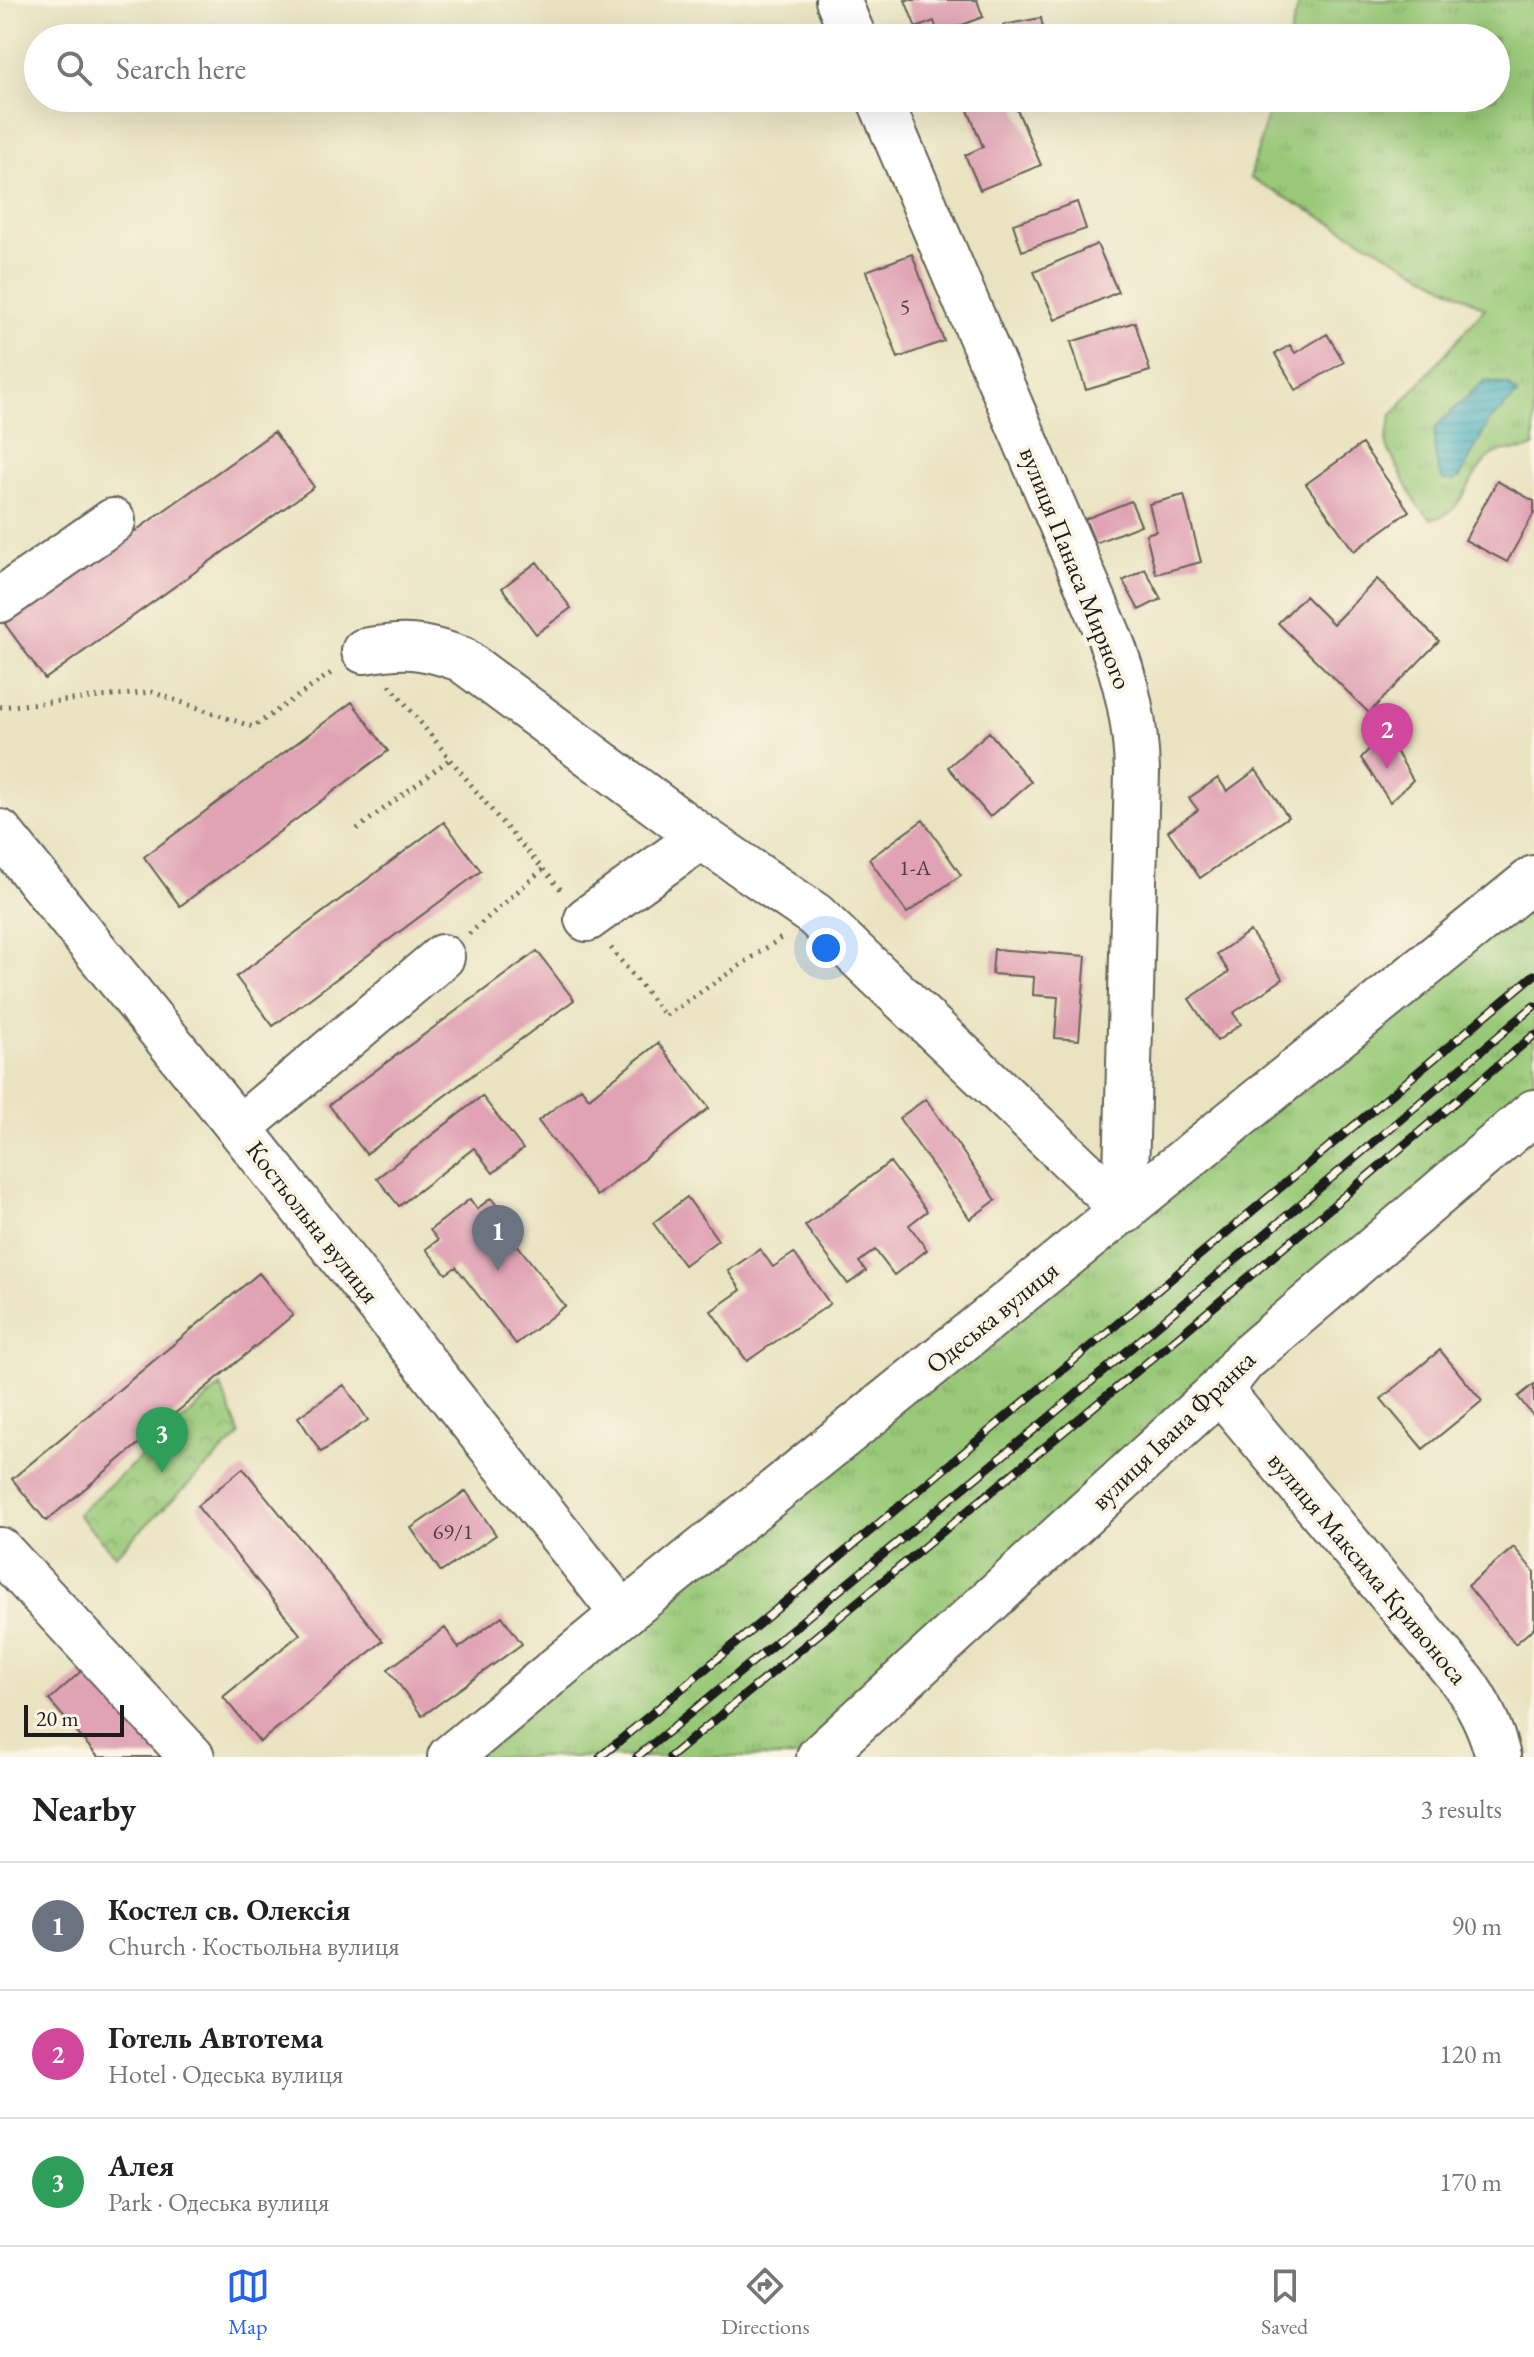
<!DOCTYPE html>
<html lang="en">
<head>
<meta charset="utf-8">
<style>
	:root { --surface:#fff; --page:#f2f2f2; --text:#222; --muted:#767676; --line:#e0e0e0; --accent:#2563eb }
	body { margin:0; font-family:"EB Garamond",serif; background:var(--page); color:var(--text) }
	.scale { position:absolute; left:24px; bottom:20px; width:100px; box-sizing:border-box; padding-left:8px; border:4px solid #1c1c1c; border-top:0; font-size:22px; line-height:28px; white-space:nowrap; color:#1c1c1c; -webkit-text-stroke:6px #fcf5e5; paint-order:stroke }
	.you { position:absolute; left:826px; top:948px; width:28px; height:28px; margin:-20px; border:6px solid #fff; border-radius:50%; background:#1a73e8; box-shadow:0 0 0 12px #1a73e833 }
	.badge { display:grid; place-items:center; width:52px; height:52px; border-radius:50%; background:var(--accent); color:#fff; font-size:26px; font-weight:700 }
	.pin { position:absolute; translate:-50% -66px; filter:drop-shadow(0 2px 4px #0008) }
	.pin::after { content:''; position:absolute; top:42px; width:28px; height:24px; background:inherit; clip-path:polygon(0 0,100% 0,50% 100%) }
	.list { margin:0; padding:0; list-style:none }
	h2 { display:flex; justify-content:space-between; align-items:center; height:104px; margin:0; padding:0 32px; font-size:34px }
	h2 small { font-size:26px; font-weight:400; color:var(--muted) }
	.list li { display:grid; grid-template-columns:52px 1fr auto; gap:24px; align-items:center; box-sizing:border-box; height:128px; padding:0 32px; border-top:2px solid var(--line) }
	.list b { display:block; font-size:30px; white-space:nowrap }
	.list p { margin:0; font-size:26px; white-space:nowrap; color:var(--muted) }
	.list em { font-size:26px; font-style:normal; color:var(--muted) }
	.icon { flex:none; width:44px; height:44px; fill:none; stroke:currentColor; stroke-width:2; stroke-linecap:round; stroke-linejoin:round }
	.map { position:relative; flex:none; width:1534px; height:1757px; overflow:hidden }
	.search { position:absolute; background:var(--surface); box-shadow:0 8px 32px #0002; left:24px; right:24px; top:24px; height:88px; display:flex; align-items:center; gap:20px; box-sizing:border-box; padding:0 28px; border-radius:44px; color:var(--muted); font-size:30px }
	.sheet { height:488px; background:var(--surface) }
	nav { display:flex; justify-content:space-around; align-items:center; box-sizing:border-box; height:112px; border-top:2px solid var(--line); background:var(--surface); font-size:22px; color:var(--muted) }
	nav a { display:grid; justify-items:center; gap:4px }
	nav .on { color:var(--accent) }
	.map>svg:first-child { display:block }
</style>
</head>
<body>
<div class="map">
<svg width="1534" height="1757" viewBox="0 0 1534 1757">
	<defs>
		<pattern id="grass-tufts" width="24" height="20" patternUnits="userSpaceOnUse" patternTransform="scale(2)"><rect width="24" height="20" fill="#99c978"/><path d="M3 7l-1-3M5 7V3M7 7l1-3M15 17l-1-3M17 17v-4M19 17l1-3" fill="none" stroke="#83ac67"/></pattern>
		<pattern id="park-crowns" width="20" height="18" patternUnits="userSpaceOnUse" patternTransform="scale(2)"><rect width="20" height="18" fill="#99c978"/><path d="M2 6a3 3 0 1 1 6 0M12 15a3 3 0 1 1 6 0" fill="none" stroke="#83ac67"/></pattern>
		<pattern id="water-rules" width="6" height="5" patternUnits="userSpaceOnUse" patternTransform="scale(2)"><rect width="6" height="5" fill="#3dabbb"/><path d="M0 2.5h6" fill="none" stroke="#328a97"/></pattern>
	</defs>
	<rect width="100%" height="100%" fill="#fcf5e5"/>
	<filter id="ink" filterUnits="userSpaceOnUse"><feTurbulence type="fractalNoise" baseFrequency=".0125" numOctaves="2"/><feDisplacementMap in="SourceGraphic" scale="16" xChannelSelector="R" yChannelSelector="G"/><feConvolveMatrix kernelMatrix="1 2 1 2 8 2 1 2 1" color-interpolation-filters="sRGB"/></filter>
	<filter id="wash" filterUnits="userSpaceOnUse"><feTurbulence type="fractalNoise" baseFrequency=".006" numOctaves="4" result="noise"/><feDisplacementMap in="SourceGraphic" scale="32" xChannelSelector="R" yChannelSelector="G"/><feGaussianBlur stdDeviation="1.8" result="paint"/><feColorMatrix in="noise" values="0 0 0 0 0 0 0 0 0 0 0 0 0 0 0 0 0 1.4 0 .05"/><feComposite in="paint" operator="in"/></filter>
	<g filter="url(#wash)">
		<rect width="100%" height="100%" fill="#e9e3c1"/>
		<!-- grass -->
		<path fill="url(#grass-tufts)" stroke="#5a724a" stroke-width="2" d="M1300 0H1534V447C1520 454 1504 447 1491 456 1467 474 1465 516 1431 519L1417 505 1388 449 1386 440 1392 415 1485 308 1250 178 1272 98H1496V38H1289Z
			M1534 878V1112L819 1757H450Z"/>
		<!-- park -->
		<path fill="url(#park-crowns)" stroke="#5a724a" stroke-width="2" d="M221 1386 240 1435 115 1555 77 1514Z"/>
		<!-- water -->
		<path fill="url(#water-rules)" stroke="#2c646c" stroke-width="2" d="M1485 380 1509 385 1517 395 1489 422 1460 477 1454 481 1443 480C1435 469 1432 439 1436 426Z"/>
		<g id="blocks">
			<!-- building -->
			<path fill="#e0a2b4" d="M905 0H977L983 17 938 34 934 21 916 28Z
				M1041 18 1045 38H1005L1003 25Z
				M963 98H1012L1041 165 980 190 965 155 983 147Z
				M1077 202 1086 229 1022 251 1013 224Z
				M1097 244 1118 292 1055 320 1034 272Z
				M912 254 944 341 898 358 866 271Z
				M1135 322 1150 371 1086 390 1071 342Z
				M1327 334 1344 362 1296 390 1275 354 1290 345 1295 353Z
				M274 432 314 487 45 679 5 624Z
				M1362 444 1409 511 1354 551 1306 484Z
				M1497 481 1534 501V513L1507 562 1465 540Z
				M1184 495 1201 562 1156 574 1146 534 1156 531 1149 504Z
				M1131 501 1141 525 1095 543 1085 519Z
				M537 562 571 608 536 634 502 588Z
				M1145 569 1161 599 1139 610 1123 581Z
				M1377 579 1439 641 1369 713 1278 623 1305 596 1333 624Z
				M352 702 388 751 180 906 144 857Z
				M989 732 1031 782 990 817 948 767Z
				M1385 732 1413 780 1390 802 1361 758Z
				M1256 770 1288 817 1200 878 1168 831 1198 810 1189 798 1218 778 1227 791Z
				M923 820 961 875 907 913 869 859Z
				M444 822 481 871 273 1026 236 977Z
				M1250 931 1283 979 1233 1013 1241 1024 1217 1041 1189 999 1229 972 1217 954Z
				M994 949 1086 956 1079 1040 1055 1038 1058 997 1033 995 1034 977 992 974Z
				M537 951 574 1000 366 1154 329 1105Z
				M658 1043 709 1108 597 1196 538 1121 581 1088 589 1098Z
				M482 1096 523 1149 493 1173 474 1148 399 1206 377 1178Z
				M926 1099 996 1200 970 1219 899 1118Z
				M890 1162 927 1211 909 1225 927 1250 894 1275 875 1250 859 1262 866 1271 848 1284 805 1226Z
				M687 1197 718 1240 684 1265 653 1223Z
				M491 1198 511 1224 505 1229 565 1306 516 1344 456 1267 446 1274 426 1249 438 1240 430 1230 470 1199 477 1209Z
				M760 1249 773 1267 794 1253 830 1304 747 1361 711 1311 741 1290 728 1271Z
				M259 1273 293 1315 46 1521 12 1479Z
				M1440 1350 1482 1401 1423 1449 1381 1399Z
				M1534 1384V1417L1518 1397Z
				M344 1385 368 1420 321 1452 298 1417Z
				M243 1468 383 1641 260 1742 223 1697 300 1634 197 1506Z
				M466 1491 496 1535 441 1572 411 1528Z
				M1514 1547 1534 1572V1628L1515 1644 1468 1586Z
				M502 1616 522 1644 422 1716 388 1669 445 1628 459 1648Z
				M86 1667 164 1757H98L49 1700Z"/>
		</g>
	</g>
	<g filter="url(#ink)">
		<use href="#blocks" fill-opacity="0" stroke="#646256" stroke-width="2"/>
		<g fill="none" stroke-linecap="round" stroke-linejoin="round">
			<!-- minor casing -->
			<g stroke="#646256" stroke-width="48">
				<path id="minor" d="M838 0 854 38
					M879 98 1109 636C1127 681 1136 724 1137 772L1125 1211
					M0 600 113 521
					M364 651C404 644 422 645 461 659L701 837 815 915 1125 1211
					M0 832 239 1128 623 1614
					M587 919 701 837
					M239 1128 442 957
					M1220 1390 1461 1679C1479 1703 1491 1727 1498 1757
					M0 1550 192 1757
					M819 1757 1220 1390 1244 1360 1534 1112"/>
			</g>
			<!-- major casing -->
			<g stroke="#646256" stroke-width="48">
				<path id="major" d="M450 1757 623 1614 1534 878"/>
			</g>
			<!-- path -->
			<path stroke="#646256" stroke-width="5" stroke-dasharray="2 6" stroke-linecap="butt" d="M390 685 498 818 563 892
				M0 707 152 692 253 727 334 671
				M357 829 450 759
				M469 934 543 869
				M611 948 665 1016 781 938"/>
			<!-- minor -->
			<use href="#minor" stroke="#fff" stroke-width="44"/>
			<!-- major -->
			<use href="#major" stroke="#fff" stroke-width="44"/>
			<!-- rail casing -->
			<g stroke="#1c1c1c" stroke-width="9">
				<path id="rail" d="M600 1757 1534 975
					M637 1757 1046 1420 1534 1006
					M670 1757 1178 1337 1534 1035"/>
			</g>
			<!-- rail -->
			<use href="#rail" stroke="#fcf5e5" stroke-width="6" stroke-dasharray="18" stroke-linecap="butt"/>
		</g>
	</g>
	<g text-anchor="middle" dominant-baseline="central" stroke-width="8" stroke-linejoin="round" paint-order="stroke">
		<!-- number labels -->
		<g font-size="22" fill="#4d3e42">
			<text x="905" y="306">5</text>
			<text x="915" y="867">1-А</text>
			<text x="453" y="1531">69/1</text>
		</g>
		<!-- street labels -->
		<g font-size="26" fill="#1c1c1c" stroke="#fcf5e5">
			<text transform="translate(1076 568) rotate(68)">вулиця Панаса Мирного</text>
			<text transform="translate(313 1222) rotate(52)">Костьольна вулиця</text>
			<text transform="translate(992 1317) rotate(-39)">Одеська вулиця</text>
			<text transform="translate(1173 1430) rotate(-44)">вулиця Івана Франка</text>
			<text transform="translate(1368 1568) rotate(50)">вулиця Максима Кривоноса</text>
		</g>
	</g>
</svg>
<div class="scale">20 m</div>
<div class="you"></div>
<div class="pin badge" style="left:498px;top:1271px;background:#6b7280">1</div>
<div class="pin badge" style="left:1387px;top:769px;background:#d1479c">2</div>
<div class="pin badge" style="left:162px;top:1473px;background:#2e9e5b">3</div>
<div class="search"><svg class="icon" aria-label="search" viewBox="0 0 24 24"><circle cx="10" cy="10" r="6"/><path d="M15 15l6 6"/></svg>Search here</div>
</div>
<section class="sheet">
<h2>Nearby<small>3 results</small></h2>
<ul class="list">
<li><span class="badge" style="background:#6b7280">1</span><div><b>Костел св. Олексія</b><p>Church · Костьольна вулиця</p></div><em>90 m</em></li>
<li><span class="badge" style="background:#d1479c">2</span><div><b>Готель Автотема</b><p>Hotel · Одеська вулиця</p></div><em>120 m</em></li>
<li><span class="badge" style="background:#2e9e5b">3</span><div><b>Алея</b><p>Park · Одеська вулиця</p></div><em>170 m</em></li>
</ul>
</section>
<nav>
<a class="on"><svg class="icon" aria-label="map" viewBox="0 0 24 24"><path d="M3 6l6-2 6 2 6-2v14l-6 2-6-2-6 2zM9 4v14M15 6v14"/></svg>Map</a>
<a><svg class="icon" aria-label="directions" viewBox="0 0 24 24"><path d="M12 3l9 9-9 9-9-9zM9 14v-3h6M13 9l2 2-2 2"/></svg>Directions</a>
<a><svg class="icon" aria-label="saved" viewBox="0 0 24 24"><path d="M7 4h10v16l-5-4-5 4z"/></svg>Saved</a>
</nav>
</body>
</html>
